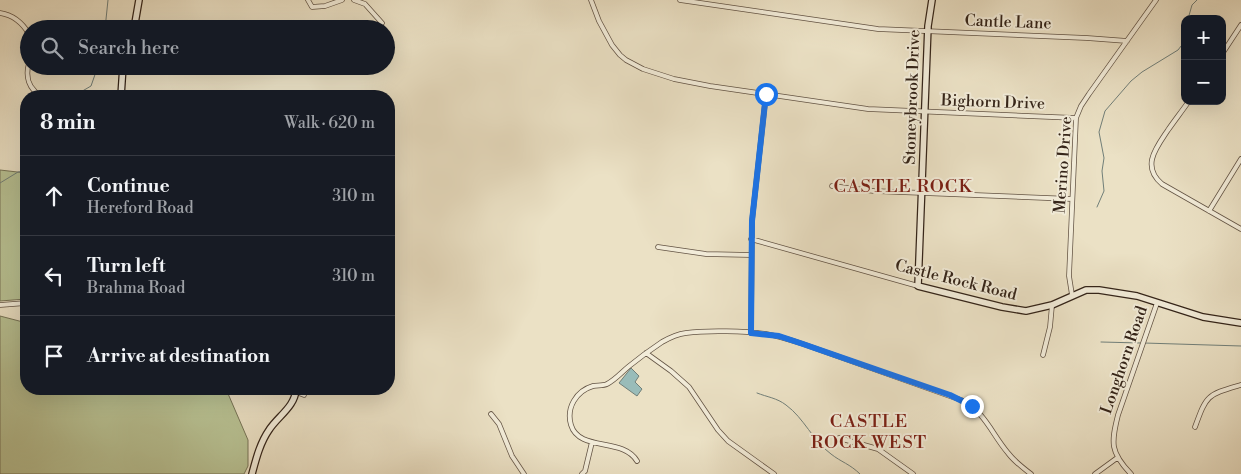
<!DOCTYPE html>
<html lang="en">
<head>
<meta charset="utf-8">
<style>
	:root { --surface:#171b24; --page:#20242c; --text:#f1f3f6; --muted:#9ea1a6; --line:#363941 }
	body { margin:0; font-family:"Libre Bodoni",serif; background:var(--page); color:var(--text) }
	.controls { position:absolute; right:15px; top:15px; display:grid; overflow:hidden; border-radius:10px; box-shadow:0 5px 20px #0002 }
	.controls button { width:45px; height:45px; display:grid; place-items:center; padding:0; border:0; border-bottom:1px solid var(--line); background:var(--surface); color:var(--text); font:25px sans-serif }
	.stop { position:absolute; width:15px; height:15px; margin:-11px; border:4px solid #1a73e8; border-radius:50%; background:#fff }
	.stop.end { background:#1a73e8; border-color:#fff; box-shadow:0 1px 5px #0008 }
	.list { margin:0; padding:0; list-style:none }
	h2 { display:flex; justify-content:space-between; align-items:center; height:65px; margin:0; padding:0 20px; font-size:21px }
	h2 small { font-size:16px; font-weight:400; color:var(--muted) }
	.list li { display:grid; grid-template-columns:32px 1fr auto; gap:15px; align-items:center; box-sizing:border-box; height:80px; padding:0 20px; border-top:1px solid var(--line) }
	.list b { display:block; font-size:19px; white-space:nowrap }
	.list p { margin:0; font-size:16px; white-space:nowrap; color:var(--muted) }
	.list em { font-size:16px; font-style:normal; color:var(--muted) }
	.icon { flex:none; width:28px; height:28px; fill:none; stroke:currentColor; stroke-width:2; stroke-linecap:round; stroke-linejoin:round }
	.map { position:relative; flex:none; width:1241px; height:474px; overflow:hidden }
	.search { position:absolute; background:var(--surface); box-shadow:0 5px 20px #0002; left:20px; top:20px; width:375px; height:55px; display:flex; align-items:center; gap:12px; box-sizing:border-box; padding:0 18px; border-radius:28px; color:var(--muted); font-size:19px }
	.panel { position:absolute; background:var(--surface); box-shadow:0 5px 20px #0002; left:20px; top:90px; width:375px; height:305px; border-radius:20px }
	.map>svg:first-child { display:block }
</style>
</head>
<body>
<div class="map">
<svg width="1241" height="474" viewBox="0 0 1241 474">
	<rect width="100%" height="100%" fill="#ebe1c5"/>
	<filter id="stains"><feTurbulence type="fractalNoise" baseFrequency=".004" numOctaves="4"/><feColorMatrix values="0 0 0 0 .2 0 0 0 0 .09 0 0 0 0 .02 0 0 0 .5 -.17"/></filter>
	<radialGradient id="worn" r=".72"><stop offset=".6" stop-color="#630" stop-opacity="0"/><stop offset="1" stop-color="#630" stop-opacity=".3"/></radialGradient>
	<!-- green -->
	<path fill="#b8c294" stroke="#767356" d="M0 170 26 173V299L0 301Z
		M0 316 23 322 26 325V389H226L248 440V466L244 474H0Z"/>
	<!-- water -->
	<path fill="#99bcb9" stroke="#717f79" d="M631 368 639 376 635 382 642 389 637 396 619 383Z"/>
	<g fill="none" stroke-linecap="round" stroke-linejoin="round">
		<!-- stream -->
		<path stroke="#717f79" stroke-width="1" d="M1188 19 1192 5 1197 0
			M105 29 108 0
			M78 96 79 93 91 86 98 66
			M0 183 18 172 26 171
			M1097 207 1104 191 1102 171 1104 158 1099 132 1105 111 1131 81 1142 72 1178 50 1185 41
			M1101 342 1140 343
			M1144 343 1241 346
			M757 393C767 397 777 398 786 405 804 418 813 441 831 454 841 462 850 464 860 474"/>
		<!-- street casing -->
		<g stroke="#625344" stroke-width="5.5">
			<path id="street" d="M308 0 312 7 325 6 342 0
				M354 0 365 4 382 23
				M591 0 599 21 612 45 620 55 626 60 643 69 674 79 710 86 868 109 1076 118
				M680 0 878 29 1087 38 1127 41
				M0 13C13 15 22 22 29 34
				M1222 54 1241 25
				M29 63C25 77 29 89 41 96
				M1189 101C1182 111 1175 120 1168 130 1156 148 1141 166 1162 184L1241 229
				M832 186 874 191 1072 199
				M1209 211 1241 159
				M751 239 918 286
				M658 247 706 254 751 255
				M1072 295 1069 276 1076 118 1081 106 1089 94 1156 0
				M0 305 26 303
				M751 333 752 221 766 94
				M646 353 671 371 689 387 718 430 728 441 774 474
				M1043 355 1050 327 1052 305
				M296 392 304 395
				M491 414 499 424 512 456 524 474
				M1195 427C1207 394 1207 395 1241 385
				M839 438 878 449 913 474
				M637 461C623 437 579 452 571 425 566 408 576 391 593 386 597 385 603 386 607 384 615 380 622 372 628 367 639 358 650 350 662 342 669 338 678 334 686 333 707 330 746 331 766 334 779 336 791 340 803 344L961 400C986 413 991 433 1008 453 1014 461 1023 468 1031 474
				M582 474 585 471 592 442
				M1095 474 1117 458
				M1131 474C1110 452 1111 443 1118 415L1157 303"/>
		</g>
		<!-- secondary casing -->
		<g stroke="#342419" stroke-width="8">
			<path id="secondary" d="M932 0 928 26 918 286 1002 307 1026 311 1052 305 1086 290H1099L1137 296 1203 317 1241 323
				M134 29 139 0
				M121 96 123 66
				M252 474C256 459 260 443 269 430 278 416 295 407 296 389"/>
		</g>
		<!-- street -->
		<use href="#street" stroke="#f2ecd9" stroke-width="4"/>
		<!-- secondary -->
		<use href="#secondary" stroke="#f2ecd9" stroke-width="5.5"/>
	</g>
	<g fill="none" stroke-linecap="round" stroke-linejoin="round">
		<!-- route -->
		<path stroke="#1a73e8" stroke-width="6" d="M766 94 752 221 751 333 779 336 803 344 950 395 972 406"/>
	</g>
	<g text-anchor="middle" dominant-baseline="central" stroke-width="4" stroke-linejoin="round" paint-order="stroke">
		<!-- street labels -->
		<g font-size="16" fill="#342419" stroke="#f2ecd9">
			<text transform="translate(1008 22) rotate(2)">Cantle Lane</text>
			<text transform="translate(912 97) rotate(-88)">Stoneybrook Drive</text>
			<text transform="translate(993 102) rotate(2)">Bighorn Drive</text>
			<text transform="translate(1063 165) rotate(-86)">Merino Drive</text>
			<text transform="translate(956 280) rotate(14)">Castle Rock Road</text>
			<text transform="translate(1124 360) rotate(-71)">Longhorn Road</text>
		</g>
		<!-- neighbourhood labels -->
		<g font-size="18" letter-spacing="1" fill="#7a1f14" stroke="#f2ecd9">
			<text x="903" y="186">CASTLE ROCK</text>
			<text x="869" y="421">CASTLE<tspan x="869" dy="21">ROCK WEST</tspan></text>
		</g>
	</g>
	<rect width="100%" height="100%" filter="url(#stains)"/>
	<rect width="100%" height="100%" fill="url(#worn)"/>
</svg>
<div class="controls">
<button>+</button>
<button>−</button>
</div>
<div class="stop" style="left:766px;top:94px"></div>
<div class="stop end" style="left:972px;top:406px"></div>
<div class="search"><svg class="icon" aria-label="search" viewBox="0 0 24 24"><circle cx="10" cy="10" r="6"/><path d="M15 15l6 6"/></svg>Search here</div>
<section class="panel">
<h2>8 min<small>Walk · 620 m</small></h2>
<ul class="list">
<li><svg class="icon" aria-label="ahead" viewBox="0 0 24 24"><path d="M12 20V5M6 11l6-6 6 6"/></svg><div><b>Continue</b><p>Hereford Road</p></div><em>310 m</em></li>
<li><svg class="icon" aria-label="left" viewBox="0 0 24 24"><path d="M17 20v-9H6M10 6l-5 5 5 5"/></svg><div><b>Turn left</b><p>Brahma Road</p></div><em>310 m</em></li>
<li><svg class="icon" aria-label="arrive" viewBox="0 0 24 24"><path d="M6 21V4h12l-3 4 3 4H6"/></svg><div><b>Arrive at destination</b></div></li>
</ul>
</section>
</div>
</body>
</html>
